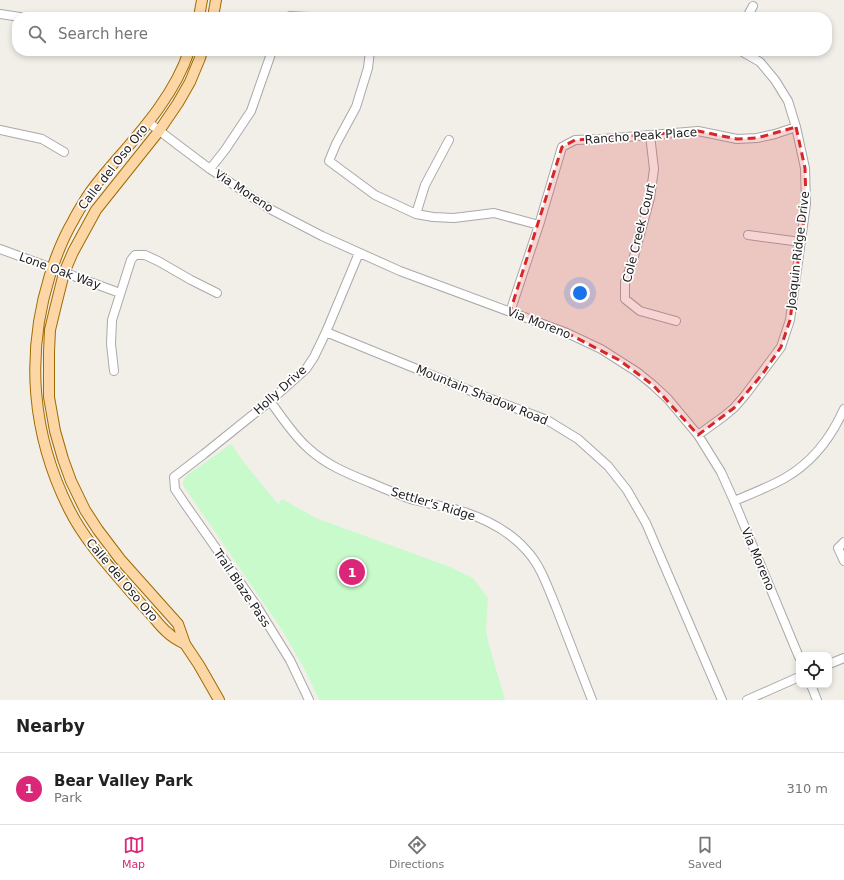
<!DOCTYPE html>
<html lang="en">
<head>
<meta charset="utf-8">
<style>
	:root { --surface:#fff; --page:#f2f2f2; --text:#222; --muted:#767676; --line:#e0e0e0; --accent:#db2777 }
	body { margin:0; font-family:"DejaVu Sans",sans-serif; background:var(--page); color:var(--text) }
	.controls { position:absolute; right:12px; bottom:12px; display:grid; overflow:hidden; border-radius:8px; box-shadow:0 2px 6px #0003 }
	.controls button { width:36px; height:36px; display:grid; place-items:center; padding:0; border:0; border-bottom:1px solid var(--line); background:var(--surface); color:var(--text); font:20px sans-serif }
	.you { position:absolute; left:580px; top:293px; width:14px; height:14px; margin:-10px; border:3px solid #fff; border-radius:50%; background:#1a73e8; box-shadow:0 0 0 6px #1a73e833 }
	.badge { display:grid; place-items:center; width:26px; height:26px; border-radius:50%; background:var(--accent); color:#fff; font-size:13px; font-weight:700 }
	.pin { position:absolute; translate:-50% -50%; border:2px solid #fff; box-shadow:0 1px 4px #0006 }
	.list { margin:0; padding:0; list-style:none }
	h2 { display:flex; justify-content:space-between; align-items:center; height:52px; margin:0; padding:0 16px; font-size:17px }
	h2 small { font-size:13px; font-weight:400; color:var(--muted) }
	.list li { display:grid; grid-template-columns:26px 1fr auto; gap:12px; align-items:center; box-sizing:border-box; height:72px; padding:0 16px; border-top:1px solid var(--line) }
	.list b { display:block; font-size:15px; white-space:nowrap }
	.list p { margin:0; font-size:13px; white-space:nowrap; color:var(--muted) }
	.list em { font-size:13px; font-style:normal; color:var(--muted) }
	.icon { flex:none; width:22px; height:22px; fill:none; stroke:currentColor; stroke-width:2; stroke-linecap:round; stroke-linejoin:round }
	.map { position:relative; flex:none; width:844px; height:700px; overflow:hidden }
	.search { position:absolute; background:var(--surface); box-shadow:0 2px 6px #0003; left:12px; right:12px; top:12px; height:44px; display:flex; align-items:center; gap:10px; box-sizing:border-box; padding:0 14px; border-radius:16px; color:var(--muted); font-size:15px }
	.sheet { height:124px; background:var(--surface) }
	nav { display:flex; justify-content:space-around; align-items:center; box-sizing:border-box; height:56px; border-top:1px solid var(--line); background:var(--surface); font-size:11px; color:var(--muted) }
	nav a { display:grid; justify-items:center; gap:2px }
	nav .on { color:var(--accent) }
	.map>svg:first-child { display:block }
</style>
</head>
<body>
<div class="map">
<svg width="844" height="700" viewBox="0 0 844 700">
	<rect width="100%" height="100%" fill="#f2efe9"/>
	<!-- park -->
	<path fill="#c8facc" d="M231 444 246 465 278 504 282 499 316 518 450 567 473 578 488 598 486 629 488 641 505 700H319L305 670 282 630 183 485V482L186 476Z"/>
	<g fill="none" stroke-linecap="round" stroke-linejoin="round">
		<!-- minor casing -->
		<g stroke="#a9a9a9" stroke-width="10">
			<path id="minor" d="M0 14 20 17
				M289 17 290 16 309 17
				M747 17 753 6
				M370 51 368 68 356 107 336 144 329 161 375 195 416 214 433 217 454 218 494 213 539 225
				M148 122 178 145 210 169 270 209 322 236 400 271 567 333 601 349 637 372 653 385 668 399 698 435 721 472 734 501 799 657
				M0 130 42 139 64 152
				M650 135 654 169 650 198 633 260 625 282V299L640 311 676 321
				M210 169 225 150 251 111 272 51
				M416 214 425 185 449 140
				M748 235 801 242
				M0 249 120 293
				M510 312 539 225 562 147 575 140 603 139 698 131 737 139 757 138 775 134 796 127
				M326 332 483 396 547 420 578 439 608 466 627 490 646 523 722 700
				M114 371 111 344 112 320 131 260 135 255H145L158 261 191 280 217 293
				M270 401C281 416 294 436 308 448 326 465 349 474 371 483 385 489 399 495 414 500 428 504 443 506 458 510 484 518 509 530 527 551 541 566 548 588 556 607 568 638 580 669 592 700
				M698 435 723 417 734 408 746 394 781 347 790 320 806 204 805 168 796 127 788 101 775 80 760 62 741 51
				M734 501C751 494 769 487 785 478 813 462 831 438 844 409
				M844 542 838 548 844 561
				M829 664 844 658
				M811 685 817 700
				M309 700 290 660 256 605 185 504 175 489 174 477 204 454 270 401 306 369 314 357 326 332 359 253
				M747 700 799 677"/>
		</g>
		<!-- major casing -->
		<g stroke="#a06b00" stroke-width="12">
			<path id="major" d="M199 17 202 0
				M213 17 216 0
				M202 51 200 58 190 82 178 103 159 131 96 210 73 252 64 273 56 305 50 330 49 352V397L55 431 63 459 71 481 85 510 98 530 120 559 178 624 185 644 199 665 219 700
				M185 644C179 641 173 638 168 633 163 629 158 623 154 618 144 607 134 596 124 584 104 561 83 537 69 509 32 435 25 355 50 275 56 256 63 238 73 221 77 213 82 205 87 197 96 183 108 170 119 157 146 126 176 91 189 51"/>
		</g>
		<!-- minor -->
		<use href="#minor" stroke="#fff" stroke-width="8"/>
		<!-- major -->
		<use href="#major" stroke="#fcd6a4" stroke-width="10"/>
	</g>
	<!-- marked area -->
	<path fill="#d62828" fill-opacity="0.2" stroke="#d62828" stroke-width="3" stroke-dasharray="8 5" stroke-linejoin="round" d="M796 127 805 168 806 204 790 320 781 347 764 372 734 408 698 435 653 385 619 360 567 333 510 312 562 147 575 140 698 131 737 139 757 138Z"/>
	<g text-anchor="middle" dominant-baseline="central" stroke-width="3.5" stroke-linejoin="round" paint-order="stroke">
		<!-- street labels -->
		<g font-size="12" fill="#222" stroke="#fff">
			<text transform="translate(641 136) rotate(-4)">Rancho Peak Place</text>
			<text transform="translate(113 167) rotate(-52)">Calle del Oso Oro</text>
			<text transform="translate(244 191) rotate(33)">Via Moreno</text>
			<text transform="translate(639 233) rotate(-76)">Cole Creek Court</text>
			<text transform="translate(798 250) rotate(-83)">Joaquin Ridge Drive</text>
			<text transform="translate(60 271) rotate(20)">Lone Oak Way</text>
			<text transform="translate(539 323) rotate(21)">Via Moreno</text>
			<text transform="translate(280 390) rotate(-42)">Holly Drive</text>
			<text transform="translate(482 395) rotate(22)">Mountain Shadow Road</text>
			<text transform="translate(433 504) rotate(17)">Settler's Ridge</text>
			<text transform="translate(758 559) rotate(67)">Via Moreno</text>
			<text transform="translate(122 580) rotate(50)">Calle del Oso Oro</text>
			<text transform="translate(242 588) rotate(56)">Trail Blaze Pass</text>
		</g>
	</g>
</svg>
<div class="controls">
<button><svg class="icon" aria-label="locate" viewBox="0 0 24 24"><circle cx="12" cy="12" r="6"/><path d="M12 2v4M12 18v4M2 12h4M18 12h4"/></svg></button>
</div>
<div class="you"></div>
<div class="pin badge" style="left:352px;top:572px">1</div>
<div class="search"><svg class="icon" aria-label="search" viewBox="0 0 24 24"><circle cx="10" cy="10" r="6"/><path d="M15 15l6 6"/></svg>Search here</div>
</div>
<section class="sheet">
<h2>Nearby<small></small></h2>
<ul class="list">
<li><span class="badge">1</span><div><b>Bear Valley Park</b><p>Park</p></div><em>310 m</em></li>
</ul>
</section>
<nav>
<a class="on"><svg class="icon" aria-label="map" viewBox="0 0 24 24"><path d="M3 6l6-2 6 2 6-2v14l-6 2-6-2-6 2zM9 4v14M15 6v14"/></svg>Map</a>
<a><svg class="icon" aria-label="directions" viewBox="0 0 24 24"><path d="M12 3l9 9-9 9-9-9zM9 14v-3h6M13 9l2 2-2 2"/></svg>Directions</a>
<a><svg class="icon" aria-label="saved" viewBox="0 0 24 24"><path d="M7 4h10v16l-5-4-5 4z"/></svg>Saved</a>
</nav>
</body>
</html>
